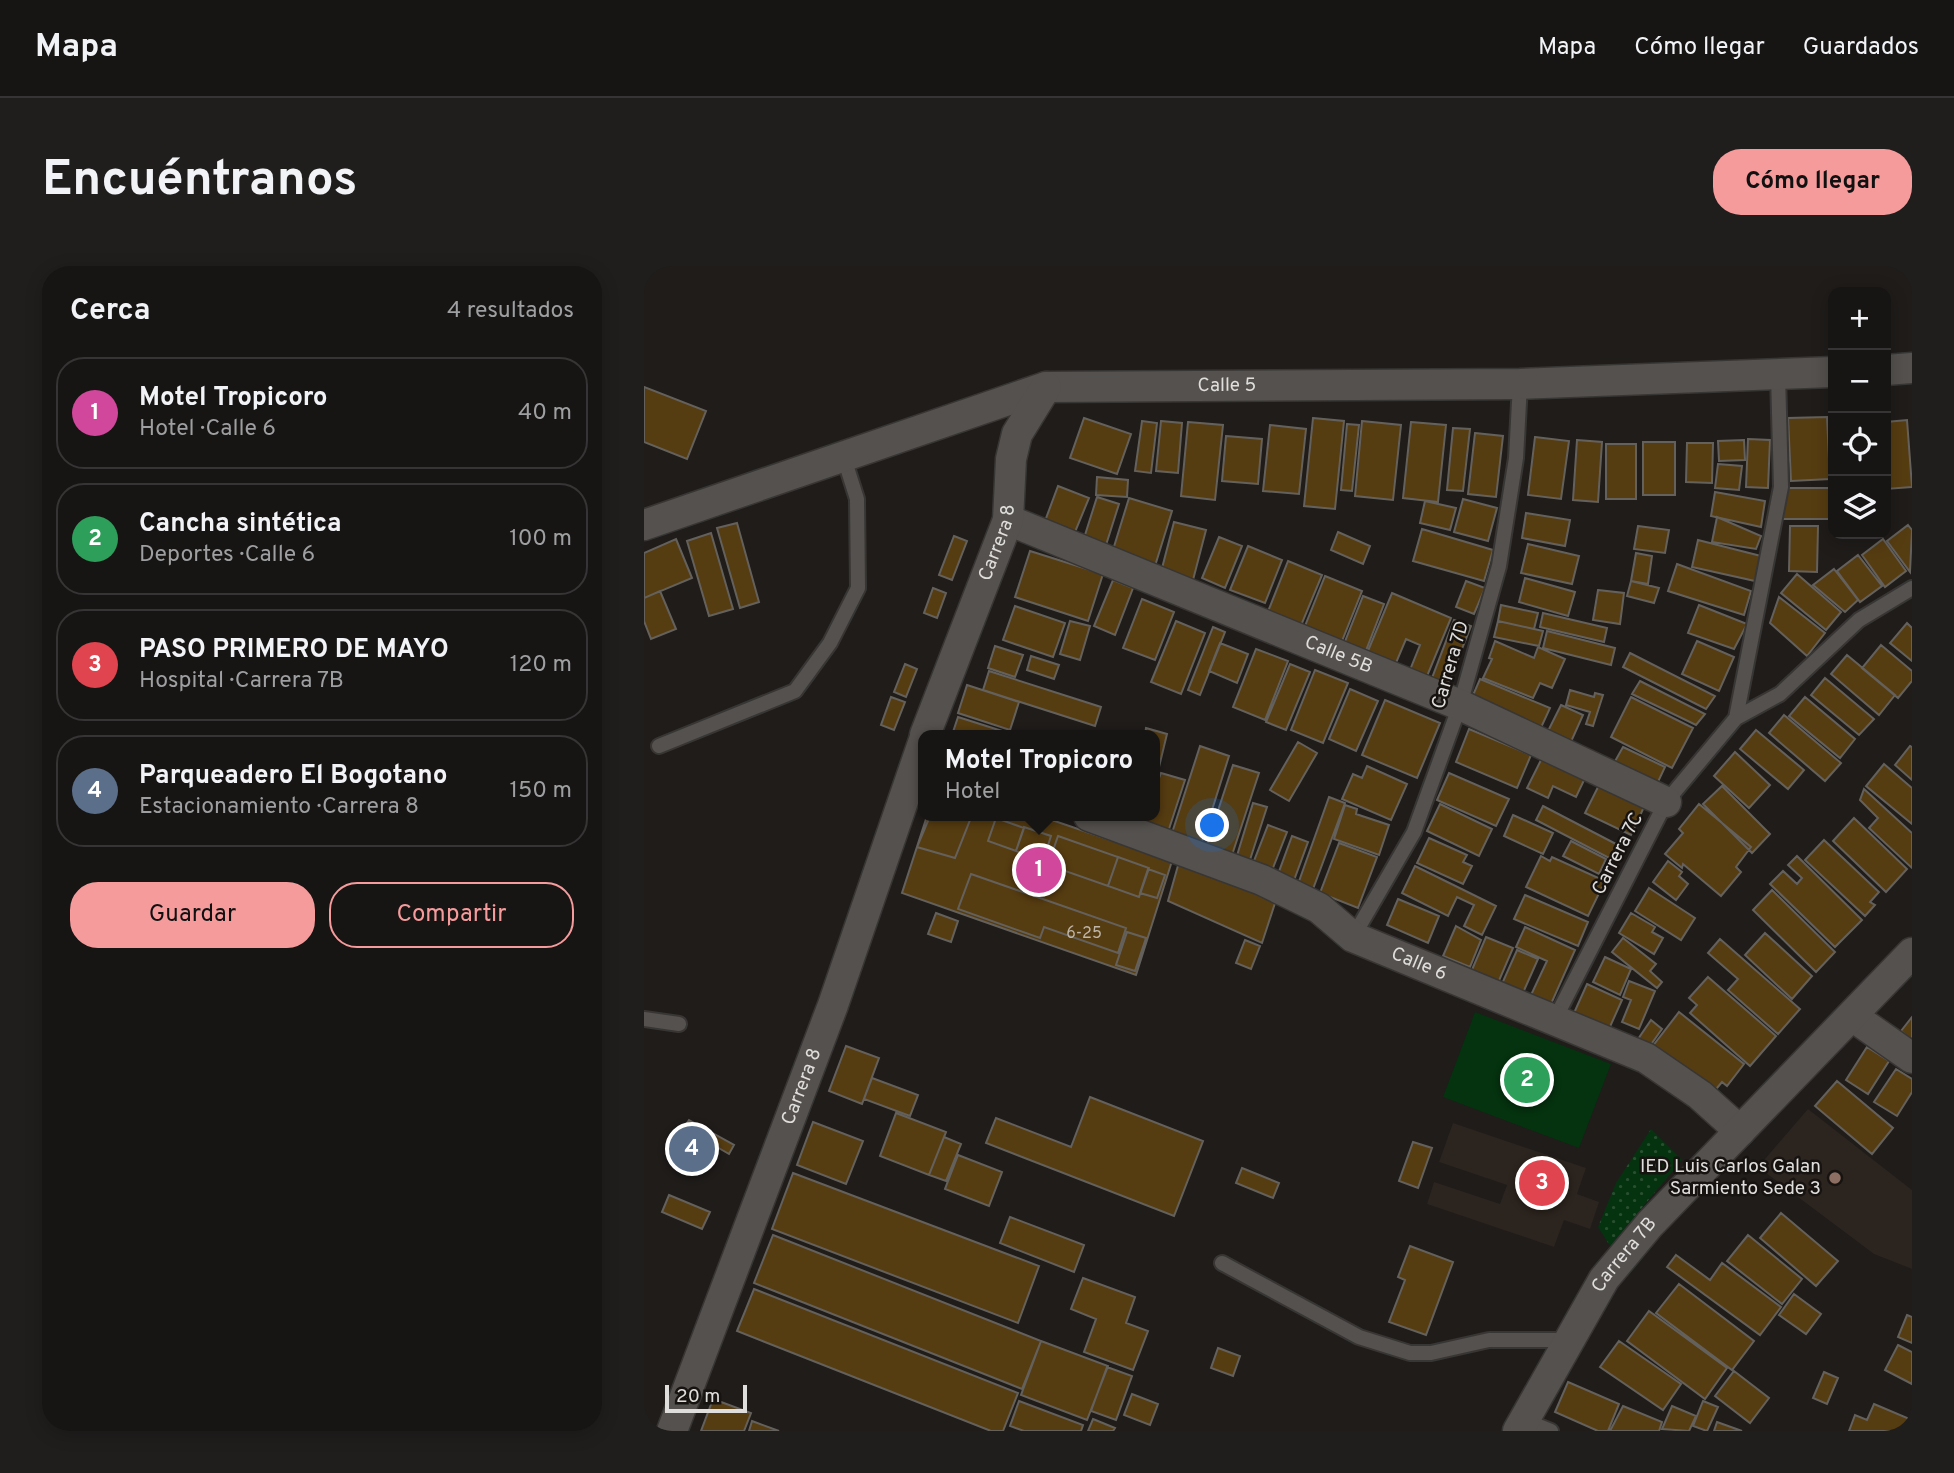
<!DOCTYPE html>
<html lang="es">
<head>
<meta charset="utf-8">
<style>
	:root { --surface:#171514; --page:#201e1d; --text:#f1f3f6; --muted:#9e9fa0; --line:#363434; --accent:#f59b9c }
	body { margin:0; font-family:Overpass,sans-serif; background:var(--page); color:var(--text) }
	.controls { position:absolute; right:21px; top:21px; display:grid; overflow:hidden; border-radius:14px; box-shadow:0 4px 18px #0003 }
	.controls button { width:63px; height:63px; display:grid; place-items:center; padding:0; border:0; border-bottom:2px solid var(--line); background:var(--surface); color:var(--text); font:35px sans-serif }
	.scale { position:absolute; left:21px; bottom:18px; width:82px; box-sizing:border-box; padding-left:7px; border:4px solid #e0dedc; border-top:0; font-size:19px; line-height:24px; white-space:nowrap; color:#e0dedc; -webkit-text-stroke:5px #161311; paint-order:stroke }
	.you { position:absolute; left:569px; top:560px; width:24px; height:24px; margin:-18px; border:5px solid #fff; border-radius:50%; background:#1a73e8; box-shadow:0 0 0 10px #1a73e833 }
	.badge { display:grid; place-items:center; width:46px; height:46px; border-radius:50%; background:var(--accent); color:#fff; font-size:23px; font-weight:700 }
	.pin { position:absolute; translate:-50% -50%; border:4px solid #fff; box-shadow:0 2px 7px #0006 }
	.popup { position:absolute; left:274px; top:464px; width:242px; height:91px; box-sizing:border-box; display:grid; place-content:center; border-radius:14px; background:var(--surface); filter:drop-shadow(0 2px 5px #0005); font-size:23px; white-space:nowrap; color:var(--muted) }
	.popup b { font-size:26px; color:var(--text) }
	.popup::after { content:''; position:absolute; left:50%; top:100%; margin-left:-14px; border:14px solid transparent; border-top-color:var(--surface) }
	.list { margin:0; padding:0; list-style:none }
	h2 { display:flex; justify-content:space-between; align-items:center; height:91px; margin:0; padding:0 28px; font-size:30px }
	h2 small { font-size:23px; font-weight:400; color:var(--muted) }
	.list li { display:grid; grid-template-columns:46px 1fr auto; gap:21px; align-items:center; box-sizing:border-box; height:112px; margin:0 14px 14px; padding:0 14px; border:2px solid var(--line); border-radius:28px }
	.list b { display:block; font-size:26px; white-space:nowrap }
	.list p { margin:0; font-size:23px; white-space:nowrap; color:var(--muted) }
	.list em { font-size:23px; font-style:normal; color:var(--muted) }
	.actions { display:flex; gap:14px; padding:21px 28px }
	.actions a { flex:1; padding:16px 0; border:2px solid var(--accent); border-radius:28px; text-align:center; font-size:24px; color:var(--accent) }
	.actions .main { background:var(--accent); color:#111 }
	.icon { flex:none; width:38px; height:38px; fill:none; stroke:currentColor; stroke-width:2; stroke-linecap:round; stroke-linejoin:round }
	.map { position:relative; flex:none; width:1268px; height:1165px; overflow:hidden; border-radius:28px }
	header { display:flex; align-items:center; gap:42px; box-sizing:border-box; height:98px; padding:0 35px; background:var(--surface); border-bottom:2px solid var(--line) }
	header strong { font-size:33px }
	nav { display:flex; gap:38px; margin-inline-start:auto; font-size:24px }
	.intro { display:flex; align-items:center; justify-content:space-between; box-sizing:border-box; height:168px; padding:0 42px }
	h1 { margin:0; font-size:49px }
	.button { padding:18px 32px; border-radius:28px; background:var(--accent); color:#111; font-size:24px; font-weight:700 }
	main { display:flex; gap:42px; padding:0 42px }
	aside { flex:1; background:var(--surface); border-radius:28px; box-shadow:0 4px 18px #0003 }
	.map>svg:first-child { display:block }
</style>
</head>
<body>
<header>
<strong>Mapa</strong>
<nav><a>Mapa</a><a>Cómo llegar</a><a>Guardados</a></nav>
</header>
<div class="intro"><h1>Encuéntranos</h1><a class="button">Cómo llegar</a></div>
<main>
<aside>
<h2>Cerca<small>4 resultados</small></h2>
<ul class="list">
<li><span class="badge" style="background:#d1479c">1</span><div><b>Motel Tropicoro</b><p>Hotel · Calle 6</p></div><em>40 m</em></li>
<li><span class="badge" style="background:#2e9e5b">2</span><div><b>Cancha sintética</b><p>Deportes · Calle 6</p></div><em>100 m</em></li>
<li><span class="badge" style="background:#e0444e">3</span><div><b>PASO PRIMERO DE MAYO</b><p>Hospital · Carrera 7B</p></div><em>120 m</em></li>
<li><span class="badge" style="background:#5c6f8a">4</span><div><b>Parqueadero El Bogotano</b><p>Estacionamiento · Carrera 8</p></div><em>150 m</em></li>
</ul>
<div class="actions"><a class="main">Guardar</a><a>Compartir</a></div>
</aside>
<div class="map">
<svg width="1268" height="1165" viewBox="0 0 1268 1165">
	<defs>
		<pattern id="grass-dots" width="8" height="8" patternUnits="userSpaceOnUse" patternTransform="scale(1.75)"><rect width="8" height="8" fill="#05320f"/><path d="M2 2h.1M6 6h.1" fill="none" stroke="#294f31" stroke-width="1.8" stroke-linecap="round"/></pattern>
	</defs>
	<rect width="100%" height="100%" fill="#1f1c1a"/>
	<!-- built -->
	<path fill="#2c241e" d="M1164 843 1268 924V1003L1230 988 1114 901Z
		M809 857 942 902 933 928 955 936 946 963 920 954 910 981 783 938 790 916 856 938 863 919 795 896Z"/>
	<!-- grass -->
	<path fill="url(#grass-dots)" d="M1007 863 1038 894 966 980 954 961 972 917Z"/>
	<!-- garden -->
	<path fill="#05320f" d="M831 746 967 798 935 882 799 831Z"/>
	<!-- building -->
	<path fill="#563c11" stroke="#64615d" stroke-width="2" d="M0 121 62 145 43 193 0 176Z
		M1183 151 1186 213 1147 215 1144 152Z
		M440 152 487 168 473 208 426 192Z
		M669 152 700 155 691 243 660 240Z
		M1263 154 1268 221 1242 223V156Z
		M498 155 513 157 507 207 491 205Z
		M517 155 538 157 534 207 512 205Z
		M718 155 757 159 749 234 711 230Z
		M544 156 579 159 571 234 537 230Z
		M767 156 802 159 794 236 759 232Z
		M703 158 715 159 708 225 697 224Z
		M626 159 662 163 655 228 619 225Z
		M809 162 826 163 819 225 803 224Z
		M831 167 859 170 852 231 824 228Z
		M582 170 618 173 614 218 578 215Z
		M891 171 925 175 917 233 884 229Z
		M1104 173 1126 174 1124 222 1102 221Z
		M933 174 958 176 954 236 929 234Z
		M1100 174 1101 194 1075 195 1074 175Z
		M999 176H1031V229H999Z
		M1043 177H1069L1068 217 1042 216Z
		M962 178H992V233H962Z
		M1074 198 1098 200 1095 224 1071 222Z
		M453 211 484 214 483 231 452 229Z
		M414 220 445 232 431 266 401 255Z
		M1140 222H1186L1185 253H1139Z
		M1071 226 1121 235 1117 261 1067 250Z
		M453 231 475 238 462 279 440 272Z
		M485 232 528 245 511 300 468 287Z
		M819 233 853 242 844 275 810 266Z
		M781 235 812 242 806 264 776 257Z
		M882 247 926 254 921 280 878 272Z
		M1073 251 1117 270 1112 283 1068 276Z
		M530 256 562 264 549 314 517 306Z
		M93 257 115 336 96 342 73 262Z
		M1264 259 1268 264 1266 306 1243 275Z
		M994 260 1025 264 1021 287 990 283Z
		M1146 260H1174L1173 306 1145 305Z
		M778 263 849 284 840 315 769 295Z
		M694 266 726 280 719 298 687 284Z
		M67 267 89 343 65 350 43 275Z
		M310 270 323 275 308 314 295 309Z
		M575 271 598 280 581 322 558 312Z
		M32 273 48 312 0 332V287Z
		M1239 273 1262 305 1241 321 1218 289Z
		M1054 274 1117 290 1111 315 1048 301Z
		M884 278 935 290 928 318 877 307Z
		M604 280 638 294 621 337 586 324Z
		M386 285 459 308 444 355 371 331Z
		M992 287 1008 290 1004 318 987 315Z
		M1214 289 1238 320 1216 336 1193 305Z
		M644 295 678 309 656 362 623 348Z
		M1033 298 1107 325 1100 349 1024 325Z
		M1190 303 1214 334 1201 346 1169 319Z
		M1153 308 1197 346 1182 364 1137 327Z
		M681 310 718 325 698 375 661 360Z
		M881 312 931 326 924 350 875 336Z
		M469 314 489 322 471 369 450 360Z
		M822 315 841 322 830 348 812 341Z
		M987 315 1015 322 1010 337 983 330Z
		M289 322 302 327 293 352 280 347Z
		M954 324 980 327 976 358 949 354Z
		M16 325 32 363 7 373 0 355V332Z
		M748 327 807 352 781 415 764 409 776 379 762 373 749 404 721 392Z
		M719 330 740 338 721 387 700 378Z
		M1135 331 1181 367 1163 390 1126 357Z
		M498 333 530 346 511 394 479 382Z
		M857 339 894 347 890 363 854 355Z
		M1055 339 1103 358 1090 383 1044 367Z
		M371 340 421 357 409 391 359 374Z
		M899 347 963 362 960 376 896 361Z
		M810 354 827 360 804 418 788 412Z
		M426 355 446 360 436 394 416 388Z
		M532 355 561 367 537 428 507 416Z
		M854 355 899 365 895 380 850 371Z
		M1263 357 1268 362V395L1246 377Z
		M569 361 581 366 556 429 544 424Z
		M903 365 971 382 967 399 899 382Z
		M851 375 890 392 894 381 921 393 908 422 896 417 889 432 839 412 848 393 845 392Z
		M1053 375 1090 391 1075 425 1038 408Z
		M576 377 604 388 593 417 565 405Z
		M1237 379 1268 405V415L1254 432 1218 402Z
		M351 380 379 389 371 411 344 402Z
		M612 383 644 395 621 454 589 441Z
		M986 387 1071 430 1062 443 979 401Z
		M1203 389 1251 429 1235 449 1187 408Z
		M387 390 415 399 410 413 383 404Z
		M261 398 273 403 262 431 250 426Z
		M646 398 666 406 642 464 622 456Z
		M671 404 704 417 679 477 647 464Z
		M345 405 457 441 451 460 339 424Z
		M1181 412 1230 453 1215 469 1167 429Z
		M836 413 906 442 895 466 826 436Z
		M996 415 1061 448 1052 459 988 428Z
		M323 419 375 436 366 464 314 447Z
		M706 423 734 435 712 485 685 473Z
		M926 424 950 431 951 427 959 429 949 460 942 458 946 446 922 439Z
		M247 431 261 436 250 464 237 459Z
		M987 431 1049 462 1028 502 967 471Z
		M1161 431 1211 473 1196 492 1145 450Z
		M741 434 796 457 773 512 718 489Z
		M917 439 939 449 926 478 903 467Z
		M1140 449 1197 497 1181 515 1125 467Z
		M314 451 358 465 357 469H308Z
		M502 462 523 468 515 501 510 500V469H501Z
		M825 463 887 489 873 522 812 496Z
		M1112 464 1160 504 1144 523 1096 483Z
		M654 476 673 487 645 535 626 524Z
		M556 480 585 490 557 579 527 570Z
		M1266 480 1268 481V514L1251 499Z
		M979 481 1021 501 1013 518 970 497Z
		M1091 486 1126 519 1105 542 1070 510Z
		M900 488 943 508 932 531 909 520 904 532 883 522Z
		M1240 498 1268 522V558L1222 520Z
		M589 499 615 507 587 592 561 584Z
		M723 500 763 518 747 554 698 533 709 508 718 512Z
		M517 507 541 514 524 566 500 558 502 550H510V525Z
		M805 507 865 533 852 560 793 534Z
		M955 519 1000 541 987 569 941 547Z
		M1078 520 1126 568 1108 587 1059 538Z
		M1220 523 1268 567V602L1225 562 1234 552 1216 534Z
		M685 531 701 537 669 623 654 618Z
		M609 537 623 541 604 600 591 596Z
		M796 538 848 563 835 590 783 565Z
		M1055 538 1107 581 1092 601 1097 606 1077 630 1039 598 1038 602 1021 588 1039 567 1035 563Z
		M701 539 713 543 712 548 745 559 735 589 690 573Z
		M899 540 974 579 967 593 892 554Z
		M869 549 909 567 899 588 860 570Z
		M283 550H396L528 595 492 709 258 627Z
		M286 550H315L326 554 311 592 273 581Z
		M352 552 380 562 372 585 344 575Z
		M1210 552 1263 603 1242 626 1189 575Z
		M624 559 643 566 627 607 608 600Z
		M380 561 407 570 399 595 372 585Z
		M414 570 474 591 464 620 404 599Z
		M648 570 664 576 649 617 633 611Z
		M785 572 823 589 819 596 828 600 819 618 773 597Z
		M1180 574 1235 626 1226 636 1231 639 1221 650 1161 594Z
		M927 575 962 593 955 608 919 590Z
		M695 577 733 591 714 642 676 627Z
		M897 590 906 595 908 591 961 615 944 650 882 621Z
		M1153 590 1218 654 1191 681 1126 618 1139 605 1153 618 1158 612 1144 599Z
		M474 591 505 602 495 631 464 620Z
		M1024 595 1038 606 1035 610 1044 618 1032 634 1009 616Z
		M535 596 632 634 618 677 524 635Z
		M771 600 852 640 838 669 820 660 830 639 813 631 804 650 758 627Z
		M504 603 521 609 513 632 496 627Z
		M327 608 482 662 474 687 400 661 396 672 314 643Z
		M1005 622 1051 652 1037 674 991 645Z
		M1128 624 1191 686 1172 706 1109 644Z
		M881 629 944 656 934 680 870 653Z
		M754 633 795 650 784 677 743 659Z
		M292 647 314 655 307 676 284 668Z
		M987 647 1011 661 1008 666 1019 672 1010 688 975 667Z
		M812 660 837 674 826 701 799 690Z
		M881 661 931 684 907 738 887 729 903 695 872 681Z
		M483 666 502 672 491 705 472 699Z
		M1121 667 1168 710 1148 733 1101 689Z
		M842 671 869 682 854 717 827 706Z
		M979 672 1012 698 1006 705 1018 716 1013 722 968 686Z
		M1076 673 1156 743 1134 768 1084 724 1094 713 1064 687Z
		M601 674 616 680 607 703 592 697Z
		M873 684 894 693 878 729 857 720Z
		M961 691 987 703 976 729 949 716Z
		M1064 711 1132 770 1106 800 1046 747 1053 739 1045 732Z
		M985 715 1011 725 995 763 978 756 987 734 979 731Z
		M943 718 978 734 965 763 930 747Z
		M1035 746 1100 798 1083 820 1078 816 1068 828 1008 781Z
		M1268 751V774L1257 765Z
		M1007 754 1018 763 1003 784 992 776Z
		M202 780 235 792 218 838 185 825Z
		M1223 781 1245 795 1224 828 1202 814Z
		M1252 803 1268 813V826L1253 850 1230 836Z
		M228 812 274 829 266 850 220 833Z
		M1193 815 1249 862 1228 888 1171 840Z
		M446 831 559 875 530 950 342 877 352 852 427 881Z
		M252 847 302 866 285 909 236 890Z
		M45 854 90 879 85 888 40 862Z
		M169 856 219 875 202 918 153 899Z
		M300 871 317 878 302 915 285 909Z
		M769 876 788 882 774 922 755 915Z
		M314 889 358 906 345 940 301 923Z
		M598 902 635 917 629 932 592 917Z
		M149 907 395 1000 374 1057 128 963Z
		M25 929 66 946 58 963 18 946Z
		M1137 947 1194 995 1172 1020 1116 972Z
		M366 951 440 979 430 1006 356 977Z
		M129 969 397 1075 378 1123 110 1017Z
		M1104 969 1158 1013 1138 1038 1083 995Z
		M766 980 809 996 782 1069 745 1056 761 1014 754 1011Z
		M1032 989 1066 1014 1078 997 1137 1041 1116 1069 1023 1001Z
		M439 1012 491 1031 482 1057 504 1065 489 1104 440 1086 452 1053 427 1043Z
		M1035 1018 1110 1075 1088 1104 1012 1047Z
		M110 1023 374 1127 359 1165H347L93 1065Z
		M1150 1028 1177 1048 1162 1068 1135 1049Z
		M1005 1045 1083 1102 1061 1133 983 1075Z
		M1263 1049 1268 1051V1077L1254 1071Z
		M397 1075 464 1100 443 1154 377 1129Z
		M975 1075 1037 1118 1019 1144 956 1101Z
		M1254 1079 1268 1086V1118L1241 1104Z
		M574 1082 596 1090 589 1110 567 1102Z
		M463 1101 488 1110 472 1154 447 1145Z
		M1090 1105 1125 1132 1106 1157 1071 1130Z
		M1180 1106 1194 1112 1183 1138 1169 1132Z
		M924 1116 975 1138 964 1165H954L911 1146Z
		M488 1128 514 1138 506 1159 480 1149Z
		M69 1133 107 1147 100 1165H57Z
		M375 1135 439 1159 437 1165H380L366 1160Z
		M1059 1135 1074 1141 1063 1165 1049 1160Z
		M1230 1138 1268 1154V1165H1205L1211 1149 1223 1154Z
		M979 1140 1018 1156 1015 1165H966Z
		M1028 1140 1052 1150 1045 1165 1018 1163Z
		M449 1153 471 1162 469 1165H444Z
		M108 1155 135 1165H105Z
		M1073 1156 1098 1165H1070Z"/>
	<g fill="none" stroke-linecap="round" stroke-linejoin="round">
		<!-- service casing -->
		<g stroke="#383634" stroke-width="18">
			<path id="service" d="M1092 452 1136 428 1215 354 1268 322
				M15 480 151 425 186 377 214 322 213 233 199 189
				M709 671 770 566 816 439 855 300 872 192 876 118
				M0 753 35 758
				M910 755 1022 536 1092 452 1137 221 1134 109
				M578 997 715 1071 766 1087H787L845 1074H926
				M880 1154 907 1165"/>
		</g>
		<!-- minor casing -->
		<g stroke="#383634" stroke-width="33">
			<g id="minor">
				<path d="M1242 104 1268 102"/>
				<path id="s1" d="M364 254 816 439 1022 536"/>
				<path id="s2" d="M0 259 402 121 876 118 1189 106"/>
				<path id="s3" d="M281 469 364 254 367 193 373 168 402 121"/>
				<path id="s4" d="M445 550 618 614 675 642 709 671 1002 792 1056 829 1096 865"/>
				<path d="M1208 750 1268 792"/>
				<path id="s5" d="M28 1165 189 739 280 474"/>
				<path id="s6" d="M874 1165 960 1013 1006 958 1268 687"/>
			</g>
		</g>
		<!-- service -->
		<use href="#service" stroke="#54514e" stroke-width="14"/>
		<!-- minor -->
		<use href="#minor" stroke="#54514e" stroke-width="30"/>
	</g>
	<!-- markers -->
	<circle fill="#8d6e63" stroke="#161311" stroke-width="2.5" cx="1191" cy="912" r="7"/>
	<g text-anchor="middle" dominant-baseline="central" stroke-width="5" stroke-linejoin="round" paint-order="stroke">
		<!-- number labels -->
		<g font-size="16" fill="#beb6a9">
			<text x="440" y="668">6-25</text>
		</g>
		<!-- street labels -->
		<g font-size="19" fill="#e0dedc" stroke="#161311">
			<text stroke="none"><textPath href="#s2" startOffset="606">Calle 5</textPath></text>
			<text stroke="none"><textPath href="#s3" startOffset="206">Carrera 8</textPath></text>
			<text stroke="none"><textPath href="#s1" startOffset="357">Calle 5B</textPath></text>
			<text transform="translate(807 399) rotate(-74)">Carrera 7D</text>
			<text transform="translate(974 588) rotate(-63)">Carrera 7C</text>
			<text stroke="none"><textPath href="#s4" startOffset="364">Calle 6</textPath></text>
			<text stroke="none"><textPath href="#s5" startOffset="368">Carrera 8</textPath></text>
			<text stroke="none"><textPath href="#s6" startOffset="206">Carrera 7B</textPath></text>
		</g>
		<!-- poi labels -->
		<g font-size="19" fill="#e0dedc" stroke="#161311" text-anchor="end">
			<text x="1177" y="901">IED Luis Carlos Galan<tspan x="1177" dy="22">Sarmiento Sede 3</tspan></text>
		</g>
	</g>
</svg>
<div class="controls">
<button>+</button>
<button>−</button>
<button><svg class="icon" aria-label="locate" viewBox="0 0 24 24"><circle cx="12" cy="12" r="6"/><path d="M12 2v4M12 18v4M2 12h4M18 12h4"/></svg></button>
<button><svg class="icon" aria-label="layers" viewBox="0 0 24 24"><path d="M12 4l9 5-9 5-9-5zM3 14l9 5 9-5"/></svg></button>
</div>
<div class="scale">20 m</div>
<div class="you"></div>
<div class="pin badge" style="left:395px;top:604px;background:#d1479c">1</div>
<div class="popup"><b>Motel Tropicoro</b>Hotel</div>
<div class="pin badge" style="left:883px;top:814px;background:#2e9e5b">2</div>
<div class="pin badge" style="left:898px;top:917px;background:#e0444e">3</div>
<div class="pin badge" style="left:48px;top:883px;background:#5c6f8a">4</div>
</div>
</main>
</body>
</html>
